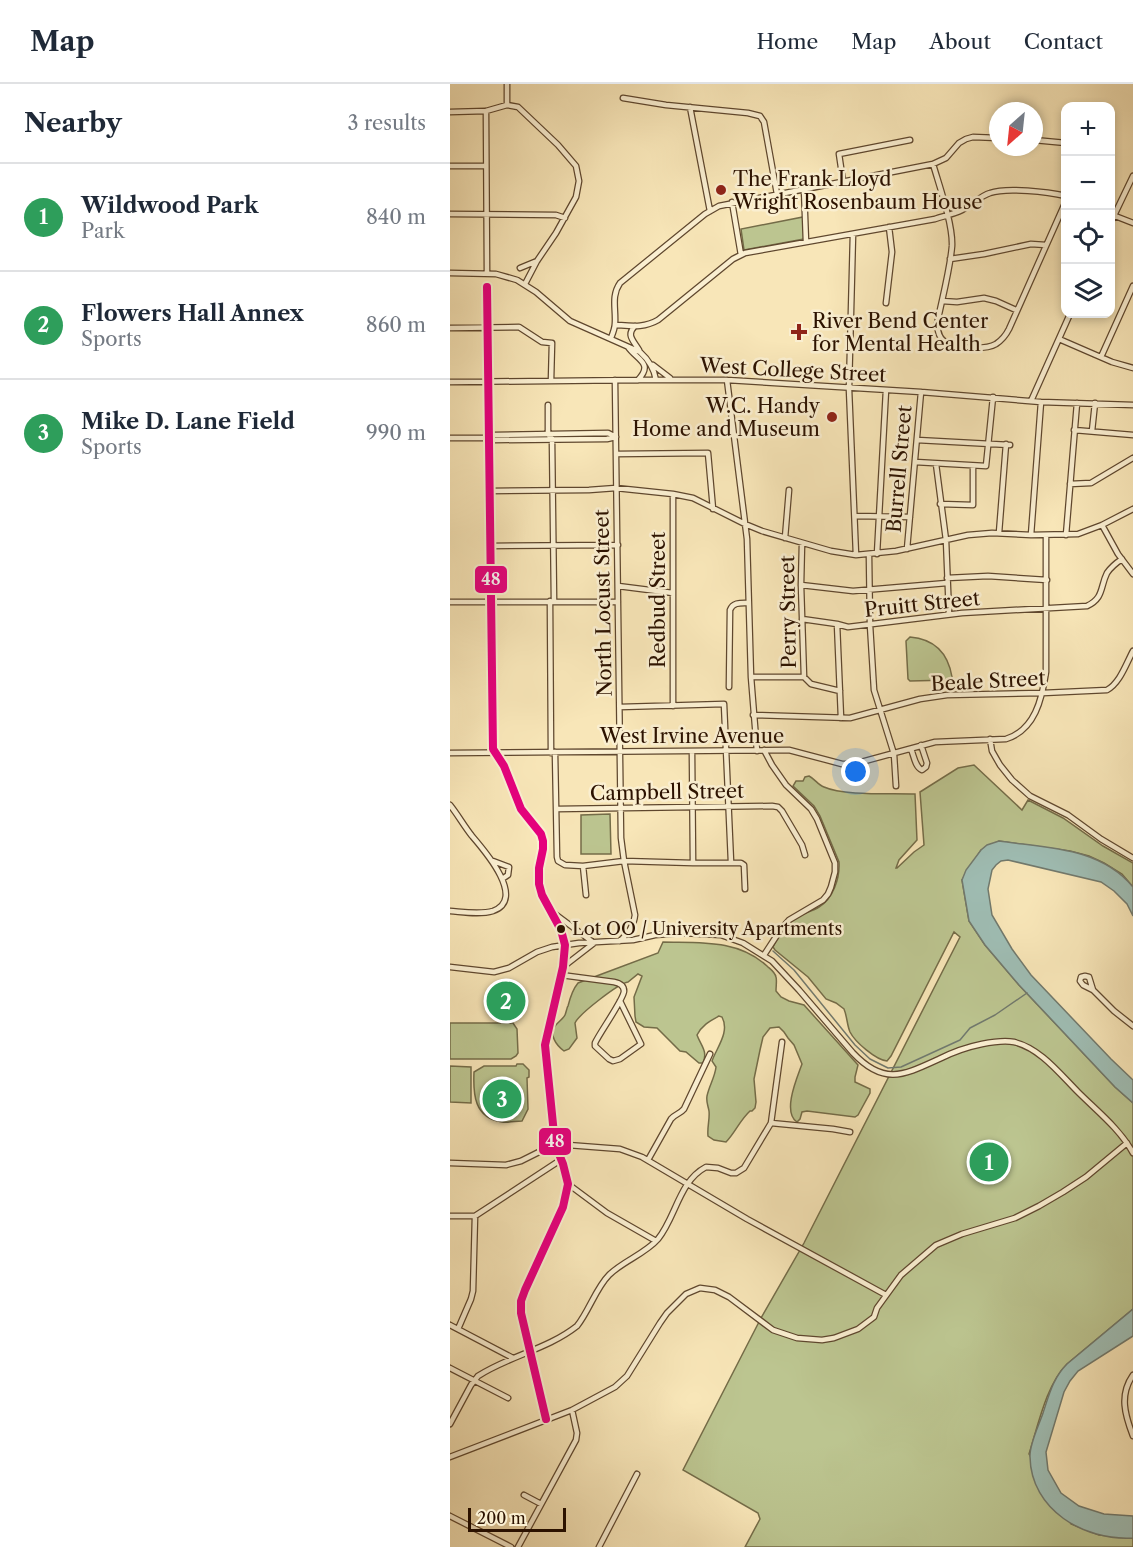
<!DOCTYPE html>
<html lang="en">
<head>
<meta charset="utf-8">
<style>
	:root { --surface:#fff; --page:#f2f2f3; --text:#1f2937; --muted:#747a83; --line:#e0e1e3; --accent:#8f2418 }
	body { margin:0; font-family:"Libre Caslon Text",serif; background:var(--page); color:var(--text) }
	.controls { position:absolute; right:18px; top:18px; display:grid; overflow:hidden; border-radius:12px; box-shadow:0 3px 9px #0003 }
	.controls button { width:54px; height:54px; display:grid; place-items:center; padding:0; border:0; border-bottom:2px solid var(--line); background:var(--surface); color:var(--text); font:30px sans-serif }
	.compass { position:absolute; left:539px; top:18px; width:54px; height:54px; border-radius:50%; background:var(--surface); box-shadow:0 3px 9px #0003; rotate:207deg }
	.scale { position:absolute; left:18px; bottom:15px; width:98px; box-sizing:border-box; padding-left:6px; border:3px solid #2c1200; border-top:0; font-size:16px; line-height:21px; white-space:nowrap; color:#2c1200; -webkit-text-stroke:4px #faefd1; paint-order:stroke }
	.you { position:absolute; left:406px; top:688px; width:21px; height:21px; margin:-15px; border:4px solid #fff; border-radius:50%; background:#1a73e8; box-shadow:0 0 0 9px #1a73e833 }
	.badge { display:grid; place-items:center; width:39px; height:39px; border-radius:50%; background:var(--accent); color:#fff; font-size:20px; font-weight:700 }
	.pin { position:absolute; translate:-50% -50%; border:3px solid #fff; box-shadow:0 2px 6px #0006 }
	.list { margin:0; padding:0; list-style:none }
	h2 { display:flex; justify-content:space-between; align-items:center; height:78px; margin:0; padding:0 24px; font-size:26px }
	h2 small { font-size:20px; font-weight:400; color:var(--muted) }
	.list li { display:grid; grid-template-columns:39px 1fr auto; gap:18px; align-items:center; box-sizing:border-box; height:108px; padding:0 24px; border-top:2px solid var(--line) }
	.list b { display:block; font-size:22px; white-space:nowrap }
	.list p { margin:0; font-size:20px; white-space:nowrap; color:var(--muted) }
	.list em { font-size:20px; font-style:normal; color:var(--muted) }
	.icon { flex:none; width:33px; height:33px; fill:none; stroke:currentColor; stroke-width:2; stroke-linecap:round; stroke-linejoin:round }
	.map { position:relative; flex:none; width:683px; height:1463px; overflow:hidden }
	header { display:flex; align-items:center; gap:36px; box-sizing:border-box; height:84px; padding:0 30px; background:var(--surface); border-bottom:2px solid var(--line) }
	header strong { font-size:28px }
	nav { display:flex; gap:33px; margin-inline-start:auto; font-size:21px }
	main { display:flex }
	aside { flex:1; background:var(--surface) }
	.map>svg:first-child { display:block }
</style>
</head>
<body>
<header>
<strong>Map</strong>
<nav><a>Home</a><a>Map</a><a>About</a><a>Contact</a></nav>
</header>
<main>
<aside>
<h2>Nearby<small>3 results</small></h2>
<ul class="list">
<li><span class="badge" style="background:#2e9e5b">1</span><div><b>Wildwood Park</b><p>Park</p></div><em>840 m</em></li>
<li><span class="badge" style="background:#2e9e5b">2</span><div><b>Flowers Hall Annex</b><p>Sports</p></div><em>860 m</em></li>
<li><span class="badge" style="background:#2e9e5b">3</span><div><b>Mike D. Lane Field</b><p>Sports</p></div><em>990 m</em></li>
</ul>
</aside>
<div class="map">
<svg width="683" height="1463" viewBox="0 0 683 1463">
	<rect width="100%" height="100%" fill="#f8e6b8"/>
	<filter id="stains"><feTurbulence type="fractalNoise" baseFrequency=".00333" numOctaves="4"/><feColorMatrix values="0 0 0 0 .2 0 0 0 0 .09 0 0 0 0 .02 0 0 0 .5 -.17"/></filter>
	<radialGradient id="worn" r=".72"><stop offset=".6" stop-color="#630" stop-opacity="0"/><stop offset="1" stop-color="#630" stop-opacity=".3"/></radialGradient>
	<!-- green -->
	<path fill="#bcc590" stroke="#746c48" stroke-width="1.5" d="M353 133 354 155 294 166 291 145Z
		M460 553C484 555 498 569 502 593L500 596 460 597 458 595 456 557Z
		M524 681 572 726 578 716 613 734 653 762 683 779V803L672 790 654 779 639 772 620 767 549 757 531 766 512 796 519 837 535 861 569 901 665 1003 683 1019V1225L617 1280C596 1301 588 1342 579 1370L621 1440 649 1451 683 1454V1463H295L310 1435 308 1429 233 1386 311 1234 354 1159 510 853 504 848 441 972 437 977C426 976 405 958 400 948 397 941 397 932 394 925L386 919 376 915 358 893 325 866 323 863C327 854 335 843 343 836 350 830 361 828 369 823 383 815 390 794 389 778L370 732 364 722 343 702 346 697H353L355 693 359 692C365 695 368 701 374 703 394 712 441 709 465 710L467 756 449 776 446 784H447L464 768 474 761 470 708 508 684Z
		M160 730 161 770H131V731Z
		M213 858C249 859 288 855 317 882 320 885 325 888 326 893 327 896 326 902 326 907L331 913 339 917 354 921 408 981 405 993V998L420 1005V1009L408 1031 405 1033 357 1027 352 1028 350 1035 347 1038C332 1028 347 994 352 980L344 961 338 954 334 948 329 943 320 944 313 953 310 966 304 995 306 1018 305 1024 302 1027H300C290 1036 285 1049 276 1058L264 1056 258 1052C257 1043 260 1035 259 1027 258 1021 256 1018 257 1012 259 1002 265 993 266 983L262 977C267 963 280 948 272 933L269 932C260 937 252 941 247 951 251 962 258 967 253 979H249L236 968 230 967 207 944 194 943 186 938 185 932 184 913 192 892 188 890 178 898C169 899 129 930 125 939L127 954 119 965 114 967C106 961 99 951 105 942 108 938 113 935 115 931 116 929 117 923 118 922 120 914 123 905 128 899L208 869Z
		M0 939H63L67 945 68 969 66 972 61 975H0Z
		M67 980H73L79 986V993L77 994 78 1025 72 1037C66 1037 58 1039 52 1038 24 1034 23 1010 24 988L34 982H66Z
		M0 982 21 983V1019L0 1018Z"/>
	<!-- water -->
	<path fill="#9fbeb5" stroke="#71796d" stroke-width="1.5" d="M549 757C597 764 650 763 683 803V832L677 820 664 807 651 798 558 776 551 777 546 781 542 786 538 805 542 831 562 865 581 891 661 975 683 996V1019L665 1003 569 901 535 861 519 837 512 796 516 786 531 766 537 761Z
		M683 1225V1252L628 1287 620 1297 614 1308 596 1368 598 1386 611 1409 629 1422 654 1430 683 1432V1454C634 1457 581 1426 580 1373 579 1361 589 1341 593 1329 599 1311 603 1294 617 1280Z"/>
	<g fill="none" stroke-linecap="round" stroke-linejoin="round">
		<!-- stream -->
		<path stroke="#71796d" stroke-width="1.5" d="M323 867 344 886 405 961 420 975 438 984 451 983 510 956 520 944 545 931 577 909"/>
		<!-- minor casing -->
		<g stroke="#5f472e" stroke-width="7">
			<path id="minor" d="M57 0V21
				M173 14 216 21 298 29 310 32 314 38 327 110
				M240 23 260 127
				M36 27 37 189
				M0 28 36 27 57 21 68 23 108 61 126 82 129 97 126 113 106 149 87 177 75 200
				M584 56 616 59
				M483 80C489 101 503 140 502 162 500 186 492 215 487 240 488 246 488 253 494 257 503 265 536 266 546 260 552 256 556 251 559 245L616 117
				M0 82H36
				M393 97 389 70 460 56
				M354 105 356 158
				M282 118 291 171
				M0 130 106 131 115 134
				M660 130 683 139
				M660 140 683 92
				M403 150 399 305 406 471
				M500 175 534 170 581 160 596 161
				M70 184 87 177
				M0 189 46 190 67 196 86 208 120 237 190 268C199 276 204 284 206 296
				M37 203 43 665 54 682 71 725 91 750 93 757V765L89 784V800L92 811 111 846 115 861 113 883 95 961 105 1060 113 1080 118 1100 113 1123 75 1206 71 1217V1229L96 1335
				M492 217 507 218 534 214 546 217 566 226
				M436 219 442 168 439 143
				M166 241C182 242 194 244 208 236L283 175 295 169 485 135C494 132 504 130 512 126 522 121 530 112 540 109 557 103 598 108 616 112
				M185 242C176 251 183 256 189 266
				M0 244 69 243 92 258 102 259 101 297
				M161 254C163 249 165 244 165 239 166 225 161 212 170 199L255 130 269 122 483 80 496 74 509 59 516 55 523 53 548 54
				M609 255 662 278 683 284
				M178 263C187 276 204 279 188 296
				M651 273 683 202
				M203 281 220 294
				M165 296 171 754 174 777 185 831C184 842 178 849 170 857
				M277 296 297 455 301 593 307 667
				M0 298 188 296H277L471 308 591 318 683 321
				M581 317 620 230
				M98 321V350L102 355 104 517
				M624 346 683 351
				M642 347 645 319
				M0 354H38L44 356 157 355 166 353
				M38 354 44 351 158 349 166 353
				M467 356 560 361
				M166 370 258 369 263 425
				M465 378 536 382 543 313
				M486 380 496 456 499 530
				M620 400 641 399 683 374
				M39 407 139 406 166 404 223 410 243 414 295 440 312 447 381 467 406 471 446 467 518 451 542 449 581 451 628 450 652 441 683 425
				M490 420 523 421V382
				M405 432 460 433
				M652 441 668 470 683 490
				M549 449 556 360
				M581 451 591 318
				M616 451 627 319
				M335 454 339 406
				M352 459 351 501 354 593 361 600 390 607
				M39 462 168 461
				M457 465 471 308
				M427 470 436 306
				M419 471 420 541 424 606 444 670 446 702
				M497 494 538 492 597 496
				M351 501 403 507 497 499
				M168 502 223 509
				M100 517 101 669
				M0 518H168
				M352 535 387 540 398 543 512 529 637 522C654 514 650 503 657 489 661 483 666 479 672 475
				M387 540 391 634
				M301 593H354
				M279 603 280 526C283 518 291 519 298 519
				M223 622V410
				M170 623 274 620 281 778
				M303 631 400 634 470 615 497 611 593 609 657 606C670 599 676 580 683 567
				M540 655 542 667 550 681 562 696 580 712 618 731 651 755 683 774
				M461 665C464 672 465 683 472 686L476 683 477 679 471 661
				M105 668 107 773 108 777 115 781 133 782 174 777 243 779H291L294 781 295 805
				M242 668 243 779
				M0 669 339 666 392 680H404L485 658 556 655C585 646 592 615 596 588V451
				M0 721C8 731 14 742 22 752 34 766 77 815 43 827 30 831 13 828 0 827
				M107 725 322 722 328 723 332 727 352 761 355 771
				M43 777 59 783 58 791 52 795
				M133 782 136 811
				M105 830 144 859 113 883
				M314 871 331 845 339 836 373 816 378 810 381 803 385 788V779L367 735 361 725 336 701 322 681 314 666
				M0 883 44 888 59 884 87 868 102 863 129 859 183 856 205 851 232 849 271 851 293 859 322 877 349 906 403 969C434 1002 454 991 489 975 503 968 517 963 532 960 542 958 553 956 564 958 590 964 610 990 628 1008 647 1027 670 1045 683 1069
				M111 891 164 898C169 899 174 901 174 907 174 915 150 948 145 959V962L159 975 163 977 170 975 191 960 170 917
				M635 892 639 893 643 906 633 901 630 897 631 893Z
				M643 906 664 927 683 942
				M321 1039 383 1045 400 1048
				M198 1076 221 1035C225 1030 230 1030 234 1025L260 970
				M0 1079 56 1081 71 1077 105 1060 170 1065 192 1073 297 1135 436 1211
				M118 1100 157 1129 206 1157
				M0 1132H25L112 1075
				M0 1241 63 1274
				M8 1245 21 1215 23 1207 25 1132
				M0 1284 58 1314
				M683 1291C669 1311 675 1331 683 1352
				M0 1340 21 1301 28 1292C59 1272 98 1265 127 1242 139 1227 146 1204 159 1191 173 1177 195 1170 208 1155 226 1133 229 1097 256 1083L268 1084 281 1089H286L294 1084 321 1039 332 958
				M0 1373 122 1326 165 1303 177 1292 210 1239 217 1229 236 1210 250 1204 265 1206 279 1213 323 1246 347 1254 372 1256 384 1254 408 1245 424 1233 427 1224 451 1191 486 1161 512 1150 565 1134 589 1122 613 1108 636 1093 677 1059
				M74 1411 91 1420
				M0 1432 61 1463
				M68 1463 126 1356 127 1349 122 1326
				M149 1463 187 1390"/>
		</g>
		<!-- minor -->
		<use href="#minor" stroke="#faefd1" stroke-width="4.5"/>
		<!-- bus-1 casing -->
		<g stroke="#faefd1" stroke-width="12">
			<path id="bus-1" d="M37 203 43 665 54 682 71 725 91 750 93 757V765L89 784V800L92 811 111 846 115 861 113 883 95 961 105 1060 113 1080 118 1100 113 1123 75 1206 71 1217V1229L96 1335"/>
		</g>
		<!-- bus-1 -->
		<use href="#bus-1" stroke="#e5007d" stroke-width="8"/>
	</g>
	<!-- markers -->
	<g fill="#8f2418" stroke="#faefd1" stroke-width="2">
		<circle cx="271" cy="106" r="6"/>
		<path d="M346 239h6v6h6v6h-6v6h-6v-6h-6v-6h6z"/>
		<circle cx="382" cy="333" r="6"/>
	</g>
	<circle fill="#2c1200" stroke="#faefd1" stroke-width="2" cx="111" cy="845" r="5"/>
	<g text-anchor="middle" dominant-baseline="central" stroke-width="5" stroke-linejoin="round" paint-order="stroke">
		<!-- bus labels -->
		<g font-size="18" fill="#2c1200" stroke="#faefd1" text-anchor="start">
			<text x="122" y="845">Lot OO / University Apartments</text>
		</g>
		<!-- poi labels -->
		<g font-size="20" fill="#2c1200" stroke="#faefd1" text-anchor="start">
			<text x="283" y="95">The Frank Lloyd<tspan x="283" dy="23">Wright Rosenbaum House</tspan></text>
			<text x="362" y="237">River Bend Center<tspan x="362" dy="23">for Mental Health</tspan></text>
			<text x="370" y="322" text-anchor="end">W.C. Handy<tspan x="370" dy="23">Home and Museum</tspan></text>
		</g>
		<!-- street labels -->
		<g font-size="20" fill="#2c1200" stroke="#faefd1">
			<text transform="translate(343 286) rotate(3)">West College Street</text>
			<text transform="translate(449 385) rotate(-85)">Burrell Street</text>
			<text transform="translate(208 516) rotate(-90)">Redbud Street</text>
			<text transform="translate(153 519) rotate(-91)">North Locust Street</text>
			<text transform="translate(472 520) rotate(-6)">Pruitt Street</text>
			<text transform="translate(338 528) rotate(-91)">Perry Street</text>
			<text transform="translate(538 597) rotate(-3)">Beale Street</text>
			<text x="242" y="652">West Irvine Avenue</text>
			<text transform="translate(217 708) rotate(-1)">Campbell Street</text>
		</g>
	</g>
	<g stroke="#faefd1" stroke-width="2">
		<rect x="24" y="481" width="34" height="29" rx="6" fill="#e5007d"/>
		<rect x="88" y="1043" width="34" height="29" rx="6" fill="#e5007d"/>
	</g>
	<g font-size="16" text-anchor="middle" font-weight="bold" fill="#fff">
		<text x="41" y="501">48</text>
		<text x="105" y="1063">48</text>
	</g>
	<rect width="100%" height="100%" filter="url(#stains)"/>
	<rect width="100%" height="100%" fill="url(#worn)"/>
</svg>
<div class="controls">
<button>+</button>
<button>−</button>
<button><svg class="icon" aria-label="locate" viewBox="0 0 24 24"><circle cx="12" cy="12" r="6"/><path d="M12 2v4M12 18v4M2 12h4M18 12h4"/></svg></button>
<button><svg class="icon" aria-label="layers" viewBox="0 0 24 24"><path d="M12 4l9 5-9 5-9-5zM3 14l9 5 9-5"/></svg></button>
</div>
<svg class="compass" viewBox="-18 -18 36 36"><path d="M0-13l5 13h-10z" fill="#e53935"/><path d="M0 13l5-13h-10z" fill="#747a83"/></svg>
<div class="scale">200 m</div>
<div class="you"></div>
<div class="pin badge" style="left:539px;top:1078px;background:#2e9e5b">1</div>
<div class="pin badge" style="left:56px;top:917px;background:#2e9e5b">2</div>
<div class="pin badge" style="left:52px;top:1015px;background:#2e9e5b">3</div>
</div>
</main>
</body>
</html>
